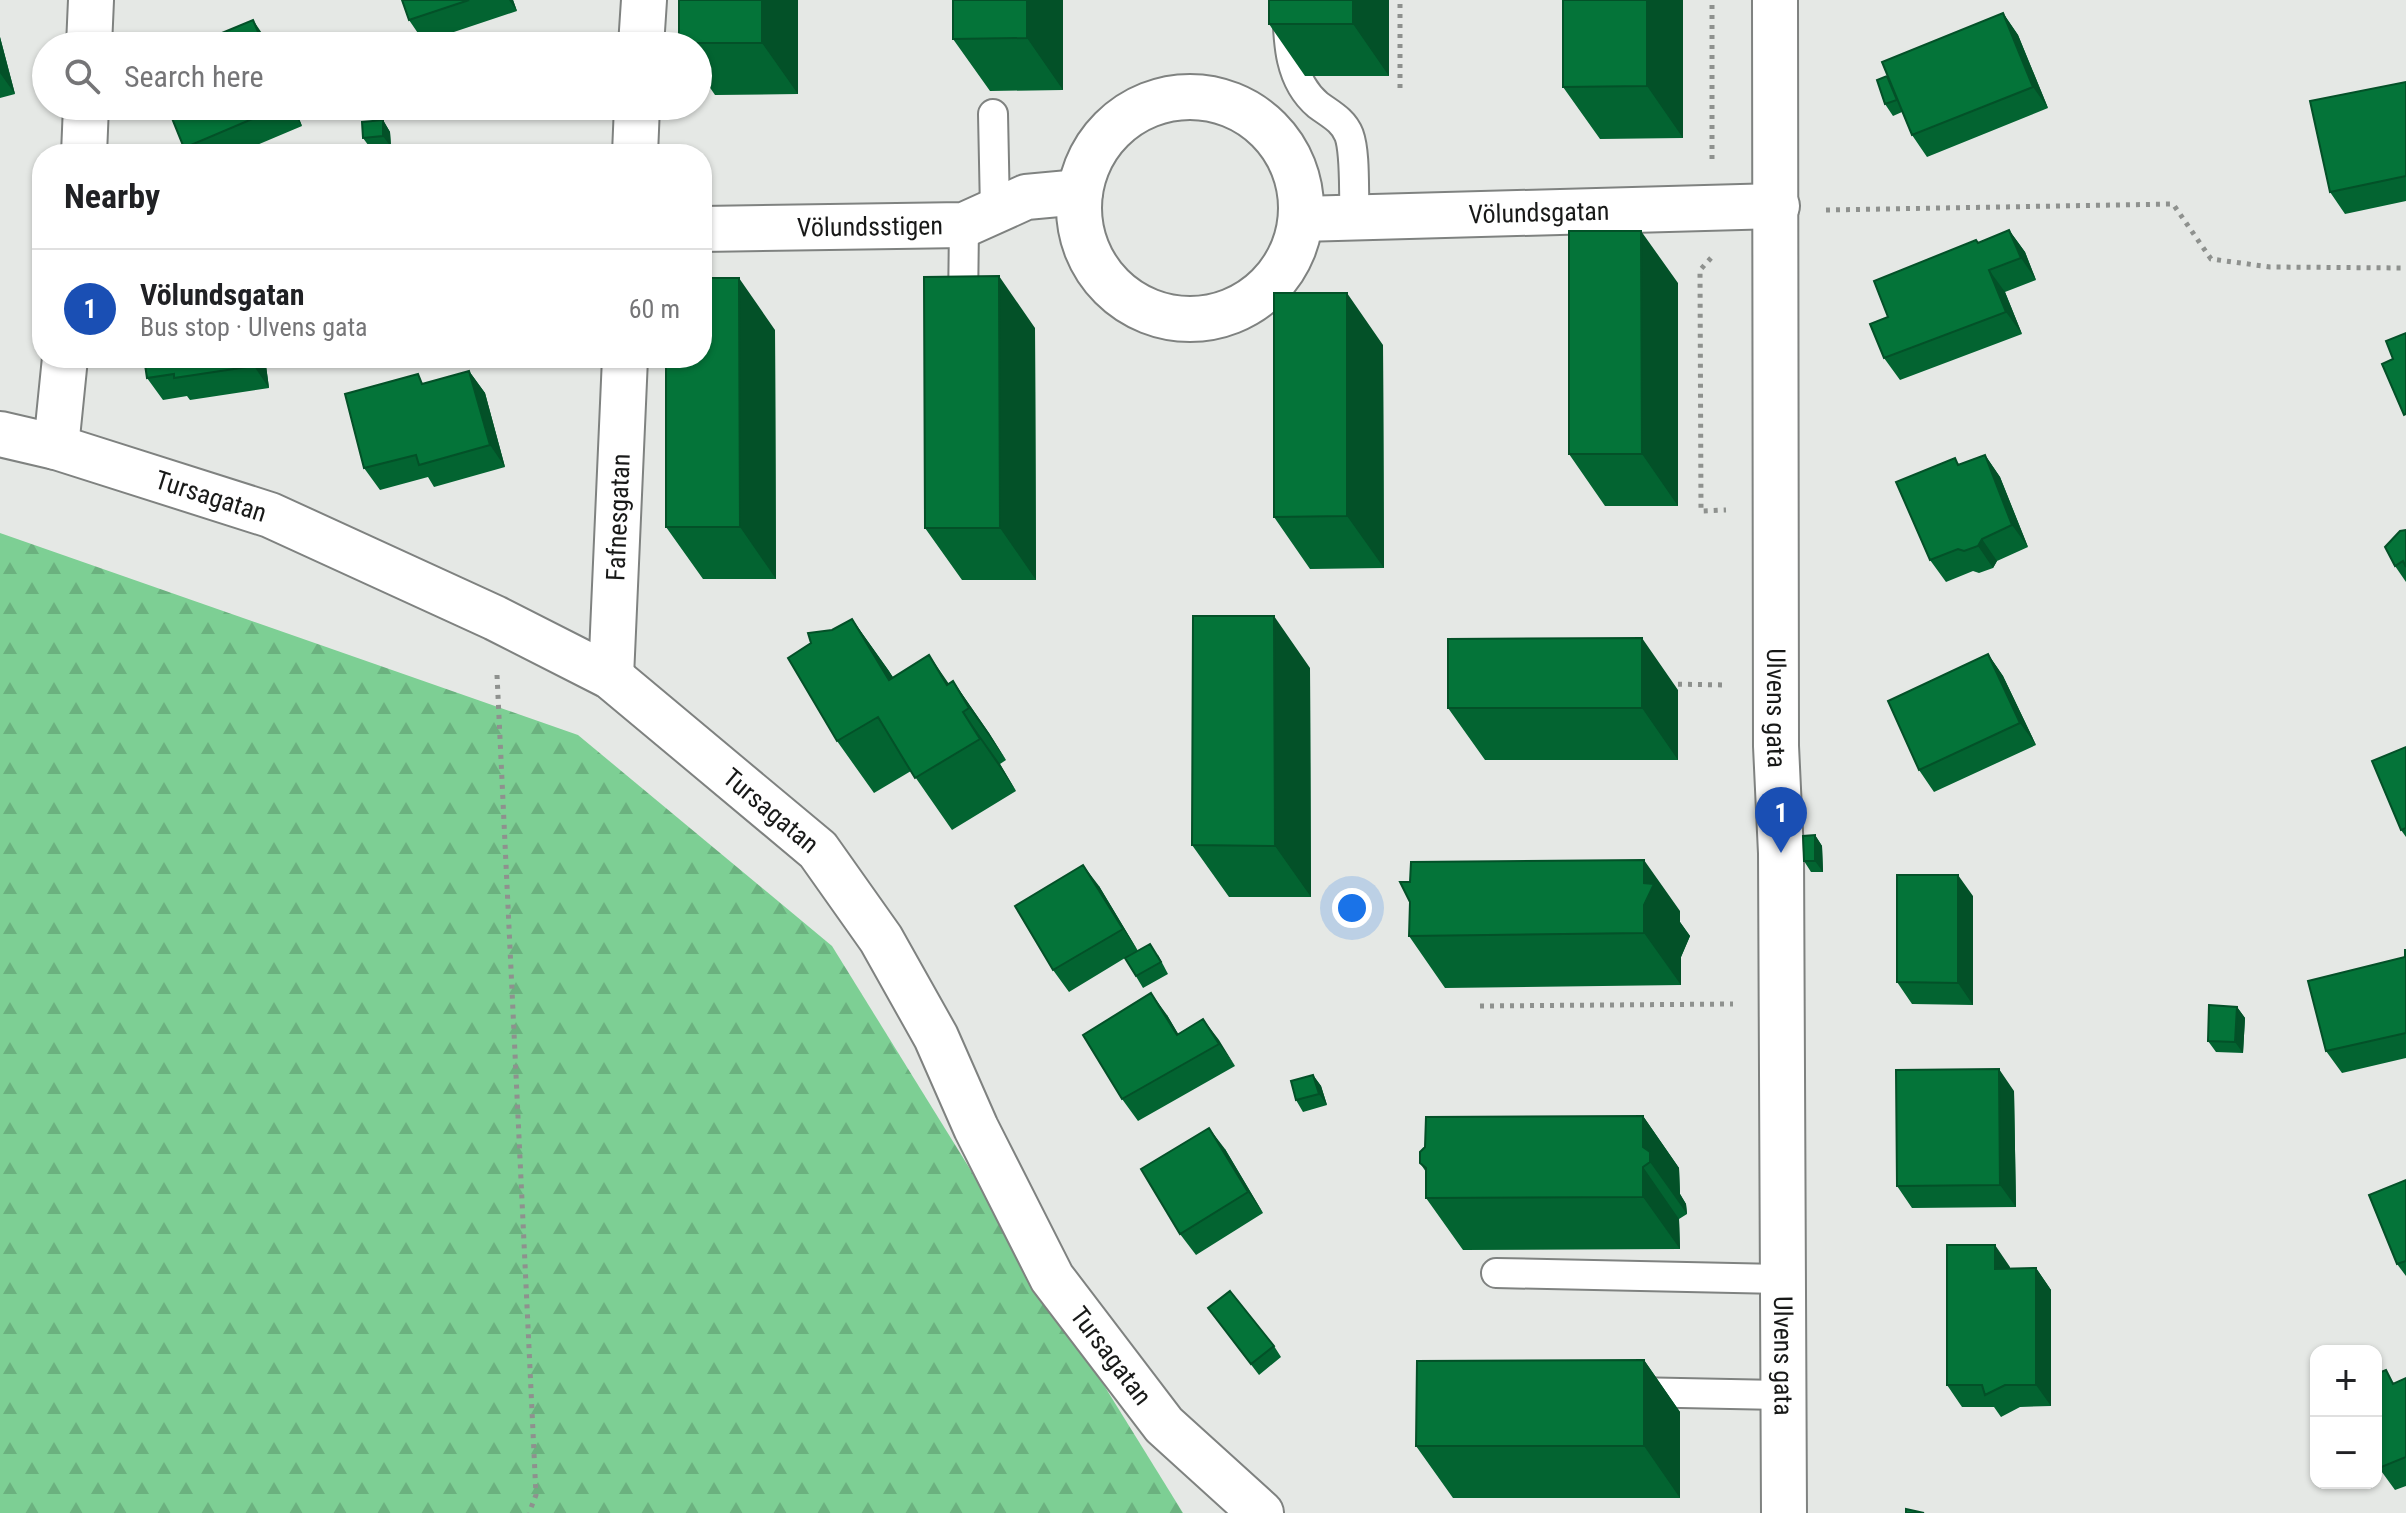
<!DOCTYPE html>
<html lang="en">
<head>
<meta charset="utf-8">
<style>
	:root { --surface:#fff; --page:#f6f6f6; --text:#202124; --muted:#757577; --line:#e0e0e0; --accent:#b45309 }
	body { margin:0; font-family:"Roboto Condensed",sans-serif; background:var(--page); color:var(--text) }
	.controls { position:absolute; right:24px; bottom:24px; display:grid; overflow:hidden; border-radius:16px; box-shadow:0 2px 6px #0004 }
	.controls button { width:72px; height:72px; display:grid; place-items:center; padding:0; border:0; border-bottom:2px solid var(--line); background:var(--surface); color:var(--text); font:40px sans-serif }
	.you { position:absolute; left:1352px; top:908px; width:28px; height:28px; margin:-20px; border:6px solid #fff; border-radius:50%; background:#1a73e8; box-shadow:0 0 0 12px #1a73e833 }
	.badge { display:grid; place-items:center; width:52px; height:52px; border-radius:50%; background:var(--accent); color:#fff; font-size:26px; font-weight:700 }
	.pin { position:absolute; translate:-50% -66px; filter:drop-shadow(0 2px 4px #0008) }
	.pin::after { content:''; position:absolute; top:42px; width:28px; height:24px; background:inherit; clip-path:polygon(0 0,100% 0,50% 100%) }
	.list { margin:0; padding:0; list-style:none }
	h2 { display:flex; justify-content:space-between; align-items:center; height:104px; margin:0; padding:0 32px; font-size:34px }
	h2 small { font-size:26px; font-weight:400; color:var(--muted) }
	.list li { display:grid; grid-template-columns:52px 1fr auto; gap:24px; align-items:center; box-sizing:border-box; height:120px; padding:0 32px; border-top:2px solid var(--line) }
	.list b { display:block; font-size:30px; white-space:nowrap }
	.list p { margin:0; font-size:26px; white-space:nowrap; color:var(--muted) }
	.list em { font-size:26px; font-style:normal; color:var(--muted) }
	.icon { flex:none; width:44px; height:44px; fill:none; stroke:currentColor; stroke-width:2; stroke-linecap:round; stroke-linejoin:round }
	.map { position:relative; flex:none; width:2406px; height:1513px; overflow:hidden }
	.search { position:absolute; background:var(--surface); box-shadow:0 2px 6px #0004; left:32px; top:32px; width:680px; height:88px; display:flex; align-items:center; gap:20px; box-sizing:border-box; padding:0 28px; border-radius:44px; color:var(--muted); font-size:30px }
	.panel { position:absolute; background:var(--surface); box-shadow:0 2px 6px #0004; left:32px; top:144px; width:680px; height:224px; border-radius:32px }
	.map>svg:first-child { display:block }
</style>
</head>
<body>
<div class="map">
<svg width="2406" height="1513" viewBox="0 0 2406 1513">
	<defs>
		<pattern id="forest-firs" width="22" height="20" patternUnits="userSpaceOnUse" patternTransform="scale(2)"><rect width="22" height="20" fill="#7dcf94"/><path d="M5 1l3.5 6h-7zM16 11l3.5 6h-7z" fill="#6bb17f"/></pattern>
	</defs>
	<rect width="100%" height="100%" fill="#e5e8e5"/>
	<!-- forest -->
	<path fill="url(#forest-firs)" d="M0 533 578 735 832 946 1183 1513H0Z"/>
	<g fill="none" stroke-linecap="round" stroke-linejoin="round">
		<!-- service casing -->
		<g stroke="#7f8280" stroke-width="32">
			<path id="service" d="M1287 0C1288 37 1287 79 1318 105 1330 114 1343 120 1349 135 1356 154 1353 196 1355 217
				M993 114 995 210
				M963 307 964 225
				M1496 1273 1783 1279
				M1631 1392 1782 1395"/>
		</g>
		<!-- minor casing -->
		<g stroke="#7f8280" stroke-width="48">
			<g id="minor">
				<path id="s1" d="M1775 0 1776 746 1781 853 1784 1513"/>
				<path d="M89 46 91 0"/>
				<path d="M641 46 644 0"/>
				<circle cx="1190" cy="208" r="111"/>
				<path d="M84 154 86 106"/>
				<path d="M635 154 637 106"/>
				<path id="s2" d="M1301 219 1777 206"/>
				<path id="s3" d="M702 229 964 225 1026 197 1080 192"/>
				<path id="s4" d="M0 434 56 447 270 515 495 618 611 677 818 850 881 939 936 1037 976 1128 1052 1278 1164 1425 1261 1513"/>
				<path d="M56 447 65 358"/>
				<path id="s5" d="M611 677 625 358"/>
			</g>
		</g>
		<!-- path -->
		<path stroke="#8e918e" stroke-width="5" stroke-dasharray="4 6" stroke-linecap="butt" d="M1400 88V0
			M1712 159V0
			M1826 210 2173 204 2211 259 2270 267 2406 268
			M1711 258 1700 270 1701 511 1726 510
			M497 675 536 1495 529 1513
			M1668 684 1726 685
			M1480 1006 1733 1004"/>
		<!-- service -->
		<use href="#service" stroke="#fff" stroke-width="28"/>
		<!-- minor -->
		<use href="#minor" stroke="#fff" stroke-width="44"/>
	</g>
	<!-- wall -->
	<path fill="#036431" d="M402 0H513L517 11 424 42 409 20Z
		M798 0V94L715 95 698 70V46H681L679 43Z
		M1063 0V90L990 91 953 39Z
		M1269 0H1389V76H1305L1269 24Z
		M1563 0H1683V138L1600 139 1563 87Z
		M2003 13 2018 35 2048 108 1927 157 1912 135 1902 112 1893 116 1885 104 1887 76Z
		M0 37 15 94 0 98Z
		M2406 82V201L2345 214 2330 192Z
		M167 106H294L302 126 236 154H188L184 148Z
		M383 120 390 132 391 147 371 149 363 138Z
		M2009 230 2025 252 2036 280 2005 292 2022 334 1900 380 1884 358 1888 317Z
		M1678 283V506H1605L1569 454Z
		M1035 328 1036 580H962L925 528Z
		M775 330 776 579H703L666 527Z
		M1383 345 1384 568 1310 569 1274 517Z
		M144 358H265L269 388 190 400 187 396 163 400 147 378Z
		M469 371 485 393 505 467 434 487 428 477 380 490 364 468 425 383Z
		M1985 455 2000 477 2028 547 1997 561 1993 568 1979 573 1973 571 1946 582 1930 560 1960 465Z
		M2406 530V582L2395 566Z
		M852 619 893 677 949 683 953 681 989 733 1006 760 1000 764 1016 791 952 830 911 771 874 793 837 741 832 630Z
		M1988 654 2003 676 2036 745 1934 792 1919 770Z
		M1310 668 1311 897H1229L1192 845Z
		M1678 690V760H1485L1448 708Z
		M2406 747V837L2401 830Z
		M1815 835 1822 846 1823 872H1811L1804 861Z
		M1099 886 1138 951 1158 955 1168 974 1143 988 1125 958 1069 992 1053 970Z
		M1973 896V1005L1912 1004 1897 982Z
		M1680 911V922L1690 936 1681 957V985L1445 988 1409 936Z
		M2406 950V1058L2342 1073 2326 1051 2405 957Z
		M2237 1007 2245 1018 2243 1053 2216 1052 2208 1041Z
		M1167 1015 1178 1034 1203 1019 1235 1066 1138 1121 1122 1099Z
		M1313 1075 1321 1086 1327 1105 1303 1112 1296 1100Z
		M2014 1091 2016 1207 1912 1208 1897 1186Z
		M1643 1116 1679 1168 1680 1194 1686 1204 1687 1214 1679 1219 1680 1249 1463 1250 1426 1198V1172L1420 1163Z
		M1225 1149 1263 1213 1196 1255 1180 1234Z
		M2406 1180V1276L2397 1264Z
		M2010 1267V1269L2036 1268 2051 1290V1406L2020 1407 2001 1417 1994 1407H1962L1947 1385Z
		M1208 1308 1274 1346 1281 1357 1259 1375Z
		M1644 1360 1680 1412V1498H1453L1416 1446Z
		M2406 1378V1486L2395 1490 2379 1468 2395 1383Z"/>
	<!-- shaded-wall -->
	<path fill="#035128" d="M509 0H513L517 11Z
		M762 0H798V94L762 43Z
		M1027 0H1063V90L1027 38Z
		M1353 0H1389V76L1353 24Z
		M1647 0H1683V138L1647 86Z
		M2003 13 2018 35 2048 108 2033 87Z
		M253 20 268 42 270 46H264Z
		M0 37 15 94 0 73Z
		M288 106H294L302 126Z
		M383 120 390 132 391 147 383 136Z
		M2009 230 2025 252 2036 280 2021 258Z
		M1641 231 1678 283V506L1642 454Z
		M1989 270 2005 292 2022 334 2006 312Z
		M999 276 1035 328 1036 580 1000 528Z
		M739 278 775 330 776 579 740 527Z
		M1347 293 1383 345 1384 568 1347 516Z
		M253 358H265L269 388 254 366Z
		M469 371 485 393 505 467 490 445Z
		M1985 455 2000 477 2028 547 2012 525Z
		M1982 539 1997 561 1993 568 1978 546Z
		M1274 616 1310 668 1311 897 1275 846Z
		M852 619 889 671 925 732 889 680Z
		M1642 638 1678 690V760L1642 708Z
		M1988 654 2003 676 2036 745 2020 723Z
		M929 655 967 710 947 685Z
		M953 681 989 733 1006 760 969 708Z
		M963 712 1000 764 1016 791 980 739Z
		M1815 835 1822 846 1823 872 1815 861Z
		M1644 860 1680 911V922L1690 936 1681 957V985L1644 933Z
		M1083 865 1099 886 1138 951 1123 929Z
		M1958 875 1973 896V1005L1958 983Z
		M1151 993 1167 1015 1192 1057 1177 1035Z
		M2237 1007 2245 1018 2243 1053 2235 1042Z
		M1203 1019 1219 1040 1235 1066 1219 1044Z
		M1999 1069 2014 1091 2016 1207 2000 1185Z
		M1313 1075 1321 1086 1327 1105 1319 1094Z
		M1643 1116 1679 1168 1680 1194 1686 1204 1687 1214 1650 1162 1643 1147Z
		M1209 1128 1225 1149 1263 1213 1248 1192Z
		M1643 1167 1679 1219 1680 1249 1643 1197Z
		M1995 1245 2010 1267V1290L1995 1269Z
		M2036 1268 2051 1290V1406L2036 1385Z
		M1644 1360 1680 1412V1498L1644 1446Z"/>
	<!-- building -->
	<path fill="#047439" stroke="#035128" stroke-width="2" d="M402 0H469L409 20Z
		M679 0H762V43H679Z
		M953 0H1027V38L953 39Z
		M1269 0H1353V24H1269Z
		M1563 0H1647V86L1563 87Z
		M2003 13 2033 87 1912 135 1882 62Z
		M253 20 264 46H175L189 40 193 45Z
		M1887 76 1897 100 1885 104 1877 80Z
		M2406 82V176L2330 192 2310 101Z
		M167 106H283L184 148Z
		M383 120V136L363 138 362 122Z
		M465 146 468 154H444Z
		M2009 230 2021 258 1989 270 2006 312 1884 358 1870 324 1888 317 1874 281 1976 240 1978 243Z
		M1569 231H1641L1642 454H1569Z
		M999 276 1000 528H925L924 277Z
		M702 278H739L740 527H666V358H702Z
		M1274 293H1347V516L1274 517Z
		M2406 333V414L2404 415 2382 364 2393 359 2386 341Z
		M144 358H253L254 366 174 378V374L147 378Z
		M469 371 490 445 419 465 416 455 364 468 345 394 418 374 422 384Z
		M1985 455 2012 525 1982 539 1978 546 1964 551 1958 549 1930 560 1896 482 1955 458 1958 465Z
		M2406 530V567L2403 561 2395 566 2385 547 2400 531Z
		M1193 616H1274L1275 846 1192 845Z
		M852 619 889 680 929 655 947 685 953 681 969 708 963 712 980 739 915 778 878 717 837 741 788 658 811 643 808 633 832 630Z
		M1642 638V708H1448V639Z
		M1988 654 2020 723 1919 770 1888 701Z
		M2406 747V828L2401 830 2372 761Z
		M1815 835V861H1804L1803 836Z
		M1644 860V883L1654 884 1644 905V933L1409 936 1410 902 1400 882H1410L1411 862Z
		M1083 865 1123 929 1053 970 1015 906Z
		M1897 875H1958V983L1897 982Z
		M1150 944 1161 962 1136 976 1125 958Z
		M2405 950H2406V1033L2326 1051 2308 981 2405 957Z
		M1151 993 1177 1035 1203 1019 1219 1044 1122 1099 1083 1035Z
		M2209 1005 2237 1007 2235 1042 2208 1041Z
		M1999 1069 2000 1185 1897 1186 1896 1070Z
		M1313 1075 1319 1094 1296 1100 1291 1081Z
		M1643 1116V1147L1650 1152V1162L1643 1167V1197L1426 1198V1168L1420 1163V1152L1425 1147 1426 1117Z
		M1209 1128 1248 1192 1180 1234 1141 1169Z
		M2406 1180V1261L2397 1264 2369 1195Z
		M1947 1245H1995V1269L2036 1268V1385H2005L1985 1395 1982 1385H1947Z
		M1230 1291 1274 1346 1251 1364 1208 1308Z
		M1644 1360V1446H1416L1417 1361Z
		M2386 1370 2393 1384 2406 1378V1457L2379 1468 2376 1460V1374Z
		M1906 1509 1924 1513H1906Z"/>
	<g text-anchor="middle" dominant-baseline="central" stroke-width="8" stroke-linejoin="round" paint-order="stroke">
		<!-- street labels -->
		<g font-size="26" fill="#181918" stroke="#f2f5f3">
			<text stroke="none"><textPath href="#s2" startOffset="238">Völundsgatan</textPath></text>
			<text stroke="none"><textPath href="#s3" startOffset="168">Völundsstigen</textPath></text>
			<text stroke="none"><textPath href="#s4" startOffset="220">Tursagatan</textPath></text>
			<text stroke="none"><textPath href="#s5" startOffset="160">Fafnesgatan</textPath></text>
			<text stroke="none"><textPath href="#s1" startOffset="708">Ulvens gata</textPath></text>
			<text stroke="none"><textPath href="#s4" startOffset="868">Tursagatan</textPath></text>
			<text stroke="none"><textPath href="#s4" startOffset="1516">Tursagatan</textPath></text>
			<text stroke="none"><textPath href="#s1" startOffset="1356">Ulvens gata</textPath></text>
		</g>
	</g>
</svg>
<div class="controls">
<button>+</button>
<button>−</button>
</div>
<div class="you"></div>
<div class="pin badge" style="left:1781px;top:853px;background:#1a4fb4">1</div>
<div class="search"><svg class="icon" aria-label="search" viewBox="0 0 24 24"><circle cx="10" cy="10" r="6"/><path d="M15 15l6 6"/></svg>Search here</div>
<section class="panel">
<h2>Nearby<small></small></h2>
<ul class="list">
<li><span class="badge" style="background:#1a4fb4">1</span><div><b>Völundsgatan</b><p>Bus stop · Ulvens gata</p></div><em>60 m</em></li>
</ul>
</section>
</div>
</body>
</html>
